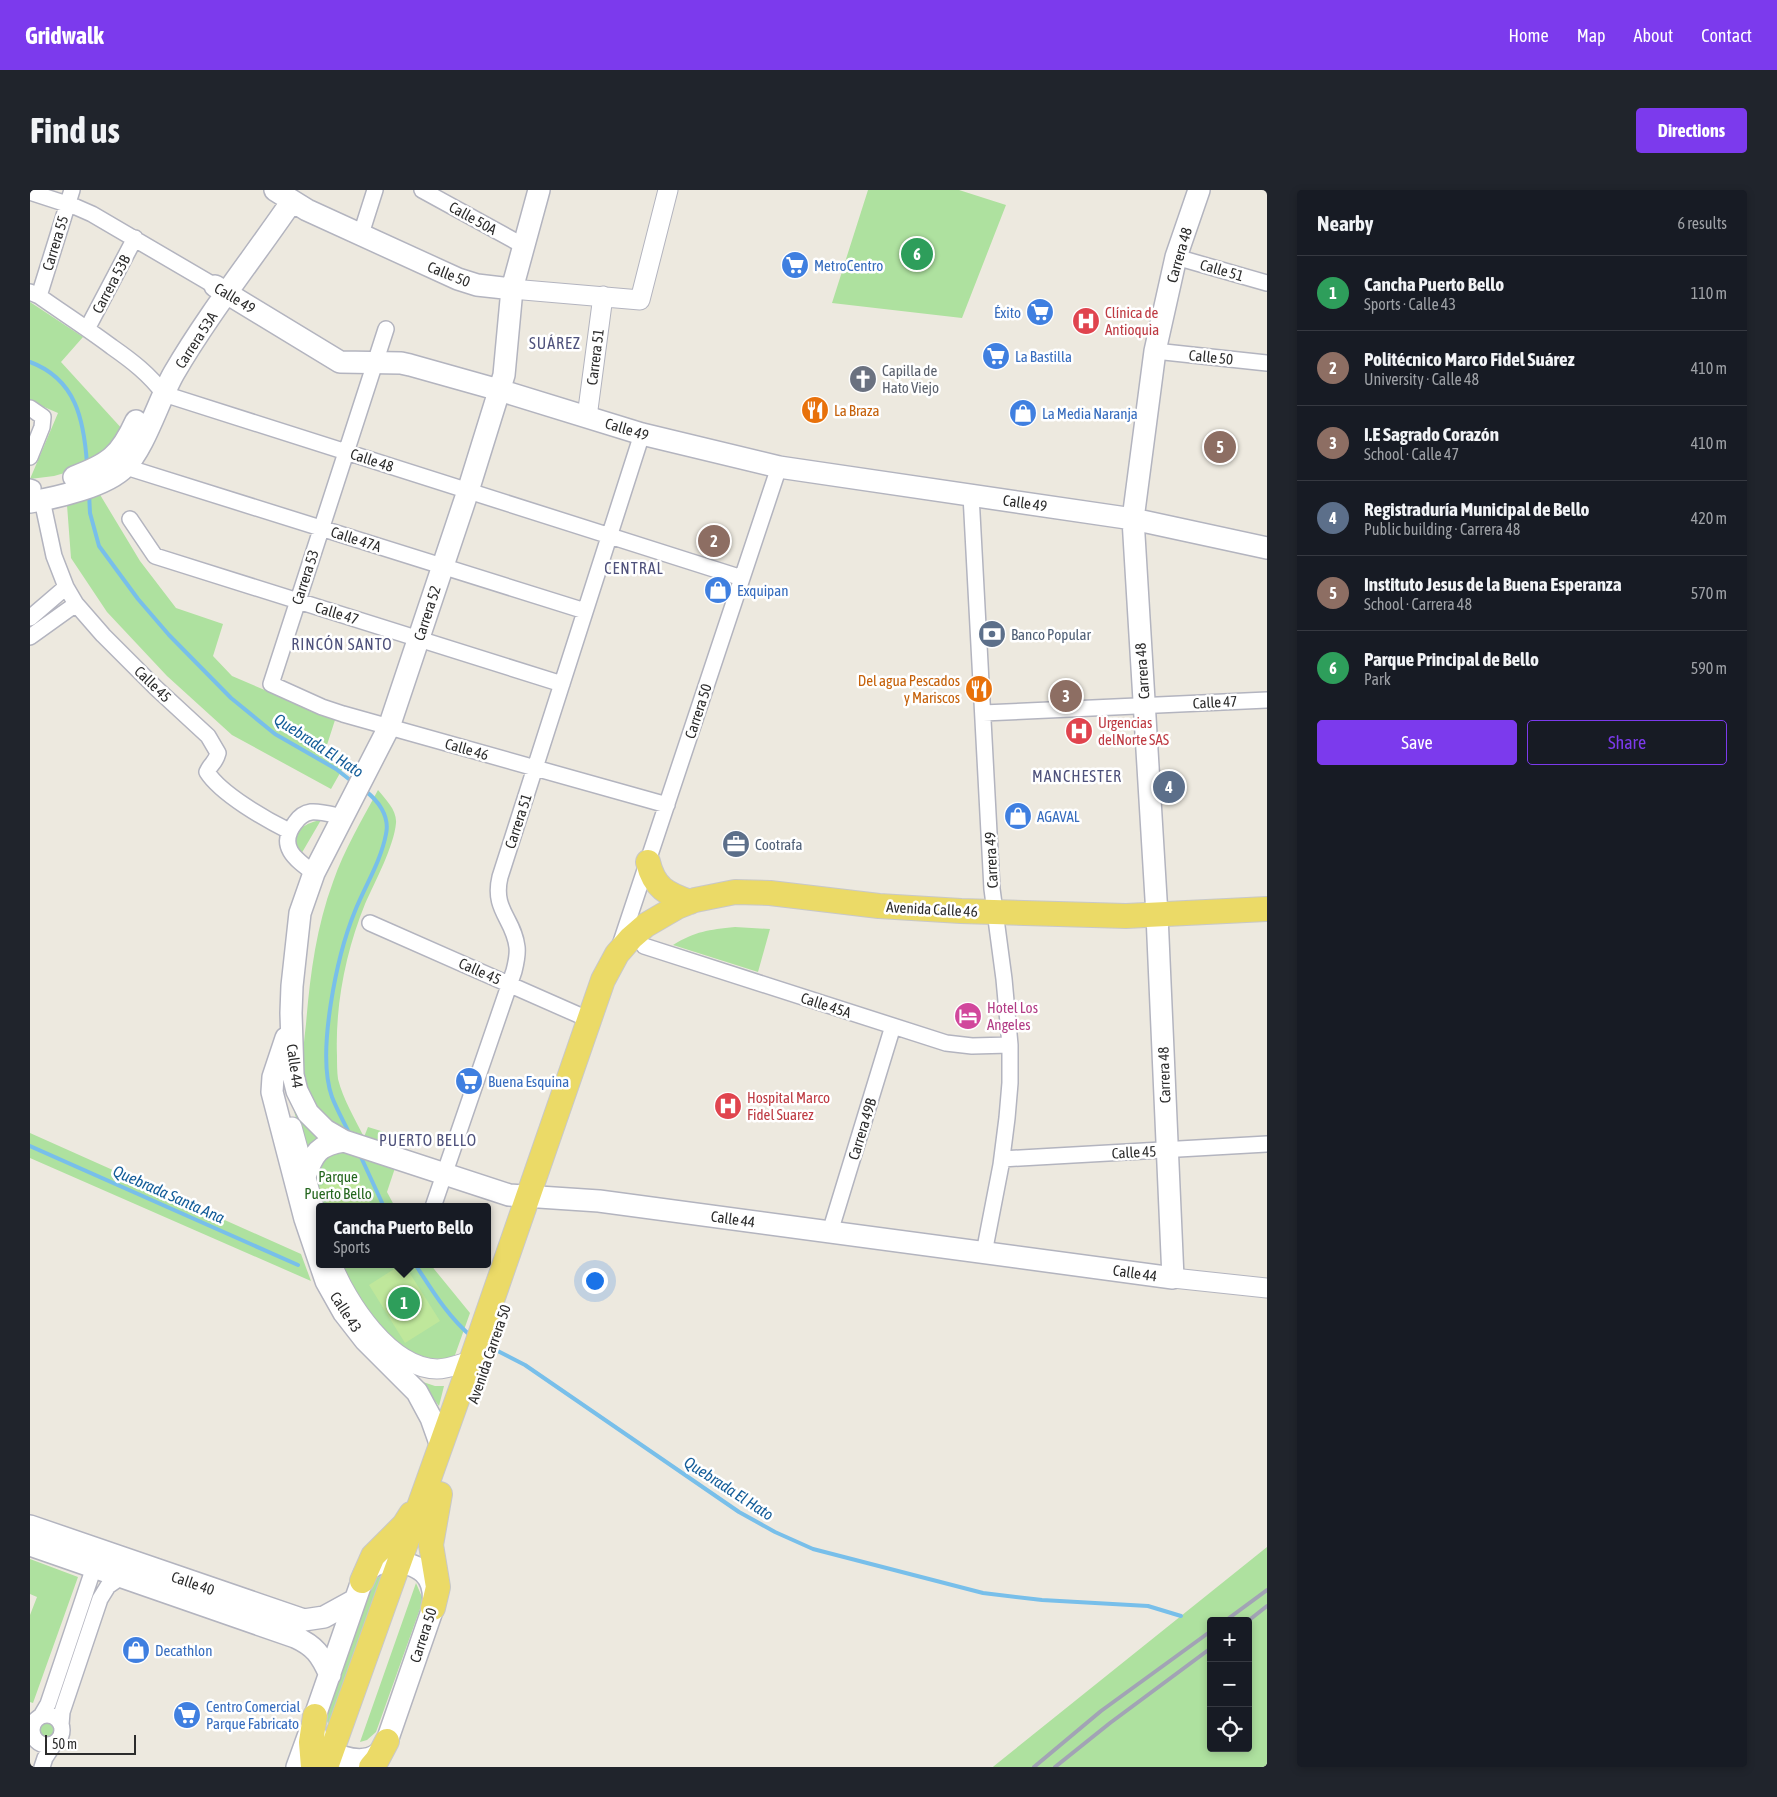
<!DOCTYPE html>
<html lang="en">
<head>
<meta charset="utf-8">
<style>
	:root { --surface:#171b24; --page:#20242c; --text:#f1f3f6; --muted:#9ea1a6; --line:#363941; --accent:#7c3aed }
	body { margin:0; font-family:"Asap Condensed",sans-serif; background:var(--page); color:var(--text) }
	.controls { position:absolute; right:15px; bottom:15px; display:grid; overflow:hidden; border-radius:5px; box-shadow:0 2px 8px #0003 }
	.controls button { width:45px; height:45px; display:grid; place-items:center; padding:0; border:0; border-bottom:1px solid var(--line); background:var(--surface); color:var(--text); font:25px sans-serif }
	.scale { position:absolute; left:15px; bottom:12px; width:91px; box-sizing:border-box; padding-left:5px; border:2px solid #2c2c2c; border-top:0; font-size:14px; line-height:18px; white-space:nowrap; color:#2c2c2c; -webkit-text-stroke:4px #fff; paint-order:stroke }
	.you { position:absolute; left:564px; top:1090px; width:18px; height:18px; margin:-12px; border:4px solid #fff; border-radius:50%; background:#1a73e8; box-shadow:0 0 0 8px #1a73e833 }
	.badge { display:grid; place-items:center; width:32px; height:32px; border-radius:50%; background:var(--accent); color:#fff; font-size:16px; font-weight:700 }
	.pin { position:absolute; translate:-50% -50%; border:2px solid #fff; box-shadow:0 1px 5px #0006 }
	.popup { position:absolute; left:286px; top:1013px; width:175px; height:65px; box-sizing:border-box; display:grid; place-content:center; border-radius:5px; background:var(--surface); filter:drop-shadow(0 1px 4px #0005); font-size:16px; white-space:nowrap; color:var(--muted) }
	.popup b { font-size:19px; color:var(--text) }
	.popup::after { content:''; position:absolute; left:50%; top:100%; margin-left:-10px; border:10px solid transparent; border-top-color:var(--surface) }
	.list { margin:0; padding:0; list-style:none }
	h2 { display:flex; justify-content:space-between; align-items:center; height:65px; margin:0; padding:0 20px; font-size:21px }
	h2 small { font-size:16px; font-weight:400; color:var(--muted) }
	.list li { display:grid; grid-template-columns:32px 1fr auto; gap:15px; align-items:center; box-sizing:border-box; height:75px; padding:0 20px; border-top:1px solid var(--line) }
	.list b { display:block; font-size:19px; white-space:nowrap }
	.list p { margin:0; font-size:16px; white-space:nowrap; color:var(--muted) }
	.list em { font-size:16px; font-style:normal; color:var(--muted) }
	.actions { display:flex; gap:10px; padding:15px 20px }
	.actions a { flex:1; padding:11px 0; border:1px solid var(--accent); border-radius:5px; text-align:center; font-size:18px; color:var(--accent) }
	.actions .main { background:var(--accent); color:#fff }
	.icon { flex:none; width:28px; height:28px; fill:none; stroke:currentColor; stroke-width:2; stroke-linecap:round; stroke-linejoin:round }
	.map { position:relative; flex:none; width:1237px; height:1577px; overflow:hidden; border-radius:5px }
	header { display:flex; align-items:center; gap:30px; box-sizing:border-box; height:70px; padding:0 25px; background:var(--accent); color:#fff }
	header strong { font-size:24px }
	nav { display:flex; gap:28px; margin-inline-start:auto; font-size:18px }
	.intro { display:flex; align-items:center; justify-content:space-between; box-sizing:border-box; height:120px; padding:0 30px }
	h1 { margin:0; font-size:35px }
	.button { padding:12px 22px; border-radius:5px; background:var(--accent); color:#fff; font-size:18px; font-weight:700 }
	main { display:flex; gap:30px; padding:0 30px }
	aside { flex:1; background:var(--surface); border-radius:5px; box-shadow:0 2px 8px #0003 }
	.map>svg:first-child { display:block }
</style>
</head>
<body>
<header>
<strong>Gridwalk</strong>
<nav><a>Home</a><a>Map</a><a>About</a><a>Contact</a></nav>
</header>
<div class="intro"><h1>Find us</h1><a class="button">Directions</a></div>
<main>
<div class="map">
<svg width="1237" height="1577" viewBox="0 0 1237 1577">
	<rect width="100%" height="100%" fill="#ede9df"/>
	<!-- green -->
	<path fill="#aee19f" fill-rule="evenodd" d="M838 0H929L976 15 932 128 802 113Z
		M0 112 53 147 31 172 94 241 59 276 24 286 0 289 28 223 0 211Z
		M69 303 110 371 146 418 193 434 183 466 202 486 305 530 296 558 318 569 301 599 202 545 137 486 77 422 41 368 37 315Z
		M348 600C356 610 367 620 366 633 364 656 345 692 335 714 316 761 305 815 307 866 307 873 307 882 308 889 313 909 325 929 334 947L338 937 364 945 360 956C347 952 309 941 300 933 290 924 277 905 274 891 271 873 274 852 276 834 280 786 286 738 303 692 314 660 332 630 348 600Z
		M291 630 270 666C259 645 270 634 291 630Z
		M705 737 740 739 728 782 643 755C666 741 678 740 705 737Z
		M256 889 302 951 275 964Z
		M0 943 271 1064 281 1091 0 968Z
		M315 961 365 978 357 1002 365 1017H293C283 986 278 987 302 962Z
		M313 1074H400L440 1123 425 1165C399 1179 358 1152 343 1129 333 1115 325 1098 316 1083Z
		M390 1191 405 1196H414L409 1216Z
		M1237 1357V1577H963L964 1576ZM1181 1431H1218V1558H1181Z
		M0 1369 48 1387 3 1513 0 1512V1425L7 1407 0 1404Z
		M358 1383 301 1543 296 1528 297 1520 342 1393 345 1389Z
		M386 1393 392 1407 391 1416 346 1542 337 1550 330 1552Z
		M7 1540a9 9 0 1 1 18 0a9 9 0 1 1-18 0Z"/>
	<!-- pitch -->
	<path fill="#bfe79b" d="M323 980 342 1017H299L289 997Z
		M372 1074H374L410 1131 375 1153 339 1095Z"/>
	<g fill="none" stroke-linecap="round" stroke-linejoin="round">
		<!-- stream -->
		<path stroke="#78bfea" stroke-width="4" d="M0 172C46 189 54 230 57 274
			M59 303 60 323 69 356 108 409 139 445 201 508 245 544 306 579 324 593
			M320 945C314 932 307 920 302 907 286 863 307 765 325 721 335 696 351 671 356 644 360 626 348 610 334 600
			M0 956 268 1075
			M330 965 354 1017
			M385 1074C402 1100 418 1127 442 1147
			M454 1154 495 1175 709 1322 745 1342 783 1359 953 1403 1012 1410 1118 1416 1151 1426"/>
		<!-- minor casing -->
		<g stroke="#b3b4bf" stroke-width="18">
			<path id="minor" d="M392 0 494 56
				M0 2 46 17 62 24 185 96
				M331 44 345 0
				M1146 67 1237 93
				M0 102 9 106C33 123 58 139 82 157 102 171 119 184 134 204L712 388
				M9 106 42 0
				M57 139 105 48
				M356 139 241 494 292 517 313 524 637 615
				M1125 161 1237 173
				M0 218 13 227 12 237 0 267
				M96 277 555 421
				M0 297 3 298
				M941 305 962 699 974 789 980 855V893L977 928 971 975 954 1063
				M12 310 24 366 36 397 46 414 73 445 126 498 178 546 188 563C185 574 181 573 177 582 191 604 235 629 259 641
				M100 329 125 366 532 494
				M0 428 36 397
				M0 447 46 414
				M953 523 1237 510
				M284 683C265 669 247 656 265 633 269 627 274 623 281 622 291 621 303 625 313 627
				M340 733 560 830
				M590 755 749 277
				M614 756 916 853 942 856 980 855
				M972 969 1237 954
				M403 1017 484 781C486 773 488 765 487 757 484 729 462 720 470 687L612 244
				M800 1042 863 836
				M2 1540a15 15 0 1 1 30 0a15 15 0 1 1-30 0Z
				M11 1526 18 1514 64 1377 69 1371
				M31 1535 32 1522 70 1409 78 1396 91 1387
				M12 1577 15 1568 24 1554"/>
		</g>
		<!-- tertiary casing -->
		<g stroke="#b3b4bf" stroke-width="21">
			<path id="tertiary" d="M482 99 610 110 638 0
				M557 227 573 106
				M262 937 290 1039
				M302 1074C317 1113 360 1178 407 1179 418 1179 430 1174 441 1171
				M1143 1088 1237 1098"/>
		</g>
		<!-- secondary casing -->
		<g stroke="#b3b4bf" stroke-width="24">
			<path id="secondary" d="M245 0 277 20 428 89 447 95 482 99
				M509 0 482 99 474 185 438 301 359 537 284 683 270 723 262 796 261 823 263 885 267 901 278 923 295 940 314 951 479 1005 569 1011 1143 1088 1127 725 1103 329 1125 161 1146 67 1169 0
				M185 96 310 172 371 173 380 175 469 200 612 244 749 277 1103 329 1237 358
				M44 287C79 274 90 266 106 231
				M0 312C26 308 77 296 95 277 115 257 129 209 144 183 179 123 223 68 262 11
				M256 848 243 887 242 902 275 1029 296 1091 314 1123 335 1150 387 1202 401 1228 411 1256
				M275 986C284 963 288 955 314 951
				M0 1336 274 1430 294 1427 325 1410
				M0 1355 265 1447C285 1456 291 1465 300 1485
				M358 1371C390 1373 407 1384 403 1418L357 1551C354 1556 352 1561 348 1564 330 1577 294 1565 286 1546 283 1540 284 1533 285 1526L334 1385C340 1376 348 1373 358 1371Z
				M267 1577 280 1541"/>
		</g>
		<!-- primary casing -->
		<g stroke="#c8c8c8" stroke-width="26">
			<path id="primary" d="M618 672C624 698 637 704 660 712
				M332 1391 343 1366 374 1335 381 1324
				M403 1418 408 1397 401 1355 410 1304
				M283 1577 281 1552 285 1526
				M296 1577 441 1171 573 790 587 764 601 748 616 735 647 717 665 710 705 702 740 703 849 716 931 721 1096 726 1237 719
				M341 1577 347 1570 357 1551"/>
		</g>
		<!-- minor -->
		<use href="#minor" stroke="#fff" stroke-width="15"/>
		<!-- tertiary -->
		<use href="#tertiary" stroke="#fff" stroke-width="19"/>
		<!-- secondary -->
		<use href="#secondary" stroke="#fff" stroke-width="21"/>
		<!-- primary -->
		<use href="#primary" stroke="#ebda67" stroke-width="24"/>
		<!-- rail -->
		<path stroke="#a2a3b5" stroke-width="4" d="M1195 1431 1237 1400
			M1218 1431 1237 1416
			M1004 1577 1071 1521 1181 1441
			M1025 1577 1080 1533 1181 1458"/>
	</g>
	<!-- icons -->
	<defs>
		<g id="supermarket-disc" transform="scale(1.4375)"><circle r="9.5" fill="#3f7fe0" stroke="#fff"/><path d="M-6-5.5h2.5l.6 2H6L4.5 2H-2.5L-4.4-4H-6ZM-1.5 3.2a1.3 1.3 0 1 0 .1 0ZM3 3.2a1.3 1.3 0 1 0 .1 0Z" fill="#fff"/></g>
		<g id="hospital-disc" transform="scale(1.4375)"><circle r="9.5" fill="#e0444e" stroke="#fff"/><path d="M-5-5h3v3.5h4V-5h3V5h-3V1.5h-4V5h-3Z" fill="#fff"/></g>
		<g id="church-disc" transform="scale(1.4375)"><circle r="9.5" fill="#6b7280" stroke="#fff"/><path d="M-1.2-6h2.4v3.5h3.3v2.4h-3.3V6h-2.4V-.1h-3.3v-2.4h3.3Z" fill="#fff"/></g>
		<g id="restaurant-disc" transform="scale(1.4375)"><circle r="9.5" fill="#e8710a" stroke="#fff"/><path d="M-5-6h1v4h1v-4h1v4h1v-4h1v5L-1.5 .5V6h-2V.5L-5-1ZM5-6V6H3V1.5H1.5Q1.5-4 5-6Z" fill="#fff"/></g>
		<g id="shop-disc" transform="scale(1.4375)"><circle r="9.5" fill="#3f7fe0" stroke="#fff"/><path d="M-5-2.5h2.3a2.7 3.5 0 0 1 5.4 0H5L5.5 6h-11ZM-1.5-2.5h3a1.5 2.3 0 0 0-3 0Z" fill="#fff"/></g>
		<g id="bank-disc" transform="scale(1.4375)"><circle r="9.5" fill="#5c6f8a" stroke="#fff"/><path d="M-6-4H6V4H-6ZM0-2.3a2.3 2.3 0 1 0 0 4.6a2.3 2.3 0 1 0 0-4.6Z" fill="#fff"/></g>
		<g id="office-disc" transform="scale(1.4375)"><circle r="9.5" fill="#5c6f8a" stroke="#fff"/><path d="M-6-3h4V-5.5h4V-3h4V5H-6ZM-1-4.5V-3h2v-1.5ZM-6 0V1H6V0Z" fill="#fff"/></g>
		<g id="hotel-disc" transform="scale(1.4375)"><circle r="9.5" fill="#d1479c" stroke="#fff"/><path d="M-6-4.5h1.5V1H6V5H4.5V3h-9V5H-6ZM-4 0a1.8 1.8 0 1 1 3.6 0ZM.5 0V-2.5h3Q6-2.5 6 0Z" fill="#fff"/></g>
	</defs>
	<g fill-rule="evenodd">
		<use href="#supermarket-disc" x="765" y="75"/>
		<use href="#supermarket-disc" x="1010" y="122"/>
		<use href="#hospital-disc" x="1056" y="131"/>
		<use href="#supermarket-disc" x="966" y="166"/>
		<use href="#church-disc" x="833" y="189"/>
		<use href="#restaurant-disc" x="785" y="220"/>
		<use href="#shop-disc" x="993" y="223"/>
		<use href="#shop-disc" x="688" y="400"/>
		<use href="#bank-disc" x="962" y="444"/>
		<use href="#restaurant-disc" x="949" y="499"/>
		<use href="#hospital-disc" x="1049" y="541"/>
		<use href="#shop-disc" x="988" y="626"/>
		<use href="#office-disc" x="706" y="654"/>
		<use href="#hotel-disc" x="938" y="826"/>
		<use href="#supermarket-disc" x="439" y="891"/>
		<use href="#hospital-disc" x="698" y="916"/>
		<use href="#shop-disc" x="106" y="1460"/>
		<use href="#supermarket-disc" x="157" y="1525"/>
	</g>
	<g text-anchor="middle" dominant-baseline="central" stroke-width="5" stroke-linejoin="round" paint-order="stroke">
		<!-- street labels -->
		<g font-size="15" fill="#2c2c2c" stroke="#fff">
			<text transform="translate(443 28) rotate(29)">Calle 50A</text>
			<text transform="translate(25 53) rotate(-73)">Carrera 55</text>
			<text transform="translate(1149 65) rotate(-74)">Carrera 48</text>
			<text transform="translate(1192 80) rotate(16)">Calle 51</text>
			<text transform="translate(419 84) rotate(22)">Calle 50</text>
			<text transform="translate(81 94) rotate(-62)">Carrera 53B</text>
			<text transform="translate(205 108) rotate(31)">Calle 49</text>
			<text transform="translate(166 150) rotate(-57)">Carrera 53A</text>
			<text transform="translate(565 167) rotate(-83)">Carrera 51</text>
			<text transform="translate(1181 167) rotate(6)">Calle 50</text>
			<text transform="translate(597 239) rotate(17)">Calle 49</text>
			<text transform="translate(342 270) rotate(18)">Calle 48</text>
			<text transform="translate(995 313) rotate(8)">Calle 49</text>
			<text transform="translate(326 349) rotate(18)">Calle 47A</text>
			<text transform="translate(275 387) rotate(-72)">Carrera 53</text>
			<text transform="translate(307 423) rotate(17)">Calle 47</text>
			<text transform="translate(397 423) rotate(-72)">Carrera 52</text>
			<text transform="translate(1112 481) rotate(-94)">Carrera 48</text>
			<text transform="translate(123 494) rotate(44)">Calle 45</text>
			<text transform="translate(1185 512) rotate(-3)">Calle 47</text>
			<text transform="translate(668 521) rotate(-72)">Carrera 50</text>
			<text transform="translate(437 559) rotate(16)">Calle 46</text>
			<text transform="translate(488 631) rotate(-72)">Carrera 51</text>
			<text transform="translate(961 670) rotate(-93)">Carrera 49</text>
			<text transform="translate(902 719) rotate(3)">Avenida Calle 46</text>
			<text transform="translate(450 781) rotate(24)">Calle 45</text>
			<text transform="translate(796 815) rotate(18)">Calle 45A</text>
			<text transform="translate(265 876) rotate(82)">Calle 44</text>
			<text transform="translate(1134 885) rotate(-92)">Carrera 48</text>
			<text transform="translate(832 939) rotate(-73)">Carrera 49B</text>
			<text transform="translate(1104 962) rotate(-3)">Calle 45</text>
			<text transform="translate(703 1029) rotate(8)">Calle 44</text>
			<text transform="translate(1105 1083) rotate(8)">Calle 44</text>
			<text transform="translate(316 1122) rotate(57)">Calle 43</text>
			<text transform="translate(459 1164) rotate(-71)">Avenida Carrera 50</text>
			<text transform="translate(163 1393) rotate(19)">Calle 40</text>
			<text transform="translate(393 1445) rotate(-72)">Carrera 50</text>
		</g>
		<!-- shop labels -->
		<g font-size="15" fill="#366cbe" stroke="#fff" text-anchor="start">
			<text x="784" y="75">MetroCentro</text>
			<text x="991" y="122" text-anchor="end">Éxito</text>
			<text x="985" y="166">La Bastilla</text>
			<text x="1012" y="223">La Media Naranja</text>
			<text x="707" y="400">Exquipan</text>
			<text x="1007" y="626">AGAVAL</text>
			<text x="458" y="891">Buena Esquina</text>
			<text x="125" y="1460">Decathlon</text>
			<text x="176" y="1516">Centro Comercial<tspan x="176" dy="17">Parque Fabricato</tspan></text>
		</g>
		<!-- health labels -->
		<g font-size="15" fill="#be3a42" stroke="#fff" text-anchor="start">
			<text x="1075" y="122">Clínica de<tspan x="1075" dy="17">Antioquia</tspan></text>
			<text x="1068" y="532">Urgencias<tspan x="1068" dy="17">delNorte SAS</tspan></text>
			<text x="717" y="907">Hospital Marco<tspan x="717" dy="17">Fidel Suarez</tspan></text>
		</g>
		<!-- worship labels -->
		<g font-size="15" fill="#5b616d" stroke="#fff" text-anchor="start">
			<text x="852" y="180">Capilla de<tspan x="852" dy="17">Hato Viejo</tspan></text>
		</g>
		<!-- food labels -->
		<g font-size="15" fill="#c56008" stroke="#fff" text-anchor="start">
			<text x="804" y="220">La Braza</text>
			<text x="930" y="490" text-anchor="end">Del agua Pescados<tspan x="930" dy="17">y Mariscos</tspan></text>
		</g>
		<!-- service labels -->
		<g font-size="15" fill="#4e5e75" stroke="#fff" text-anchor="start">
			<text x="981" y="444">Banco Popular</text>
			<text x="725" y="654">Cootrafa</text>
		</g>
		<!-- hotel labels -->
		<g font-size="15" fill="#b23c85" stroke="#fff" text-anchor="start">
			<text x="957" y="817">Hotel Los<tspan x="957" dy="17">Angeles</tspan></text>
		</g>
		<!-- park labels -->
		<g font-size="15" fill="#25671e" stroke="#fff">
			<text x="308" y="986">Parque<tspan x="308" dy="17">Puerto Bello</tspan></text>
		</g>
		<!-- neighbourhood labels -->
		<g font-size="16" letter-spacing="1" fill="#4e517b" stroke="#fff">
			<text x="525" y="153">SUÁREZ</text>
			<text x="604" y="378">CENTRAL</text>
			<text x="312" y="454">RINCÓN SANTO</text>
			<text x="1047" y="586">MANCHESTER</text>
			<text x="398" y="950">PUERTO BELLO</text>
		</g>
		<!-- water labels -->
		<g font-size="16" font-style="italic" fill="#145d99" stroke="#fff">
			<text transform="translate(289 555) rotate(33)">Quebrada El Hato</text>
			<text transform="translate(139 1004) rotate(24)">Quebrada Santa Ana</text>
			<text transform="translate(699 1298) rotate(33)">Quebrada El Hato</text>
		</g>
	</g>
</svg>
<div class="controls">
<button>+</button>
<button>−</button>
<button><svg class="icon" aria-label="locate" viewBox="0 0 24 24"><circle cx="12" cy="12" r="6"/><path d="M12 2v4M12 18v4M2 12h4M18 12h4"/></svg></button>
</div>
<div class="scale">50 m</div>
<div class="you"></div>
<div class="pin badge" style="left:374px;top:1113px;background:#2e9e5b">1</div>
<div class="popup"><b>Cancha Puerto Bello</b>Sports</div>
<div class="pin badge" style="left:684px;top:351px;background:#8d6e63">2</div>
<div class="pin badge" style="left:1036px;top:506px;background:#8d6e63">3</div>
<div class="pin badge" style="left:1139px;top:597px;background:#5c6f8a">4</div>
<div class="pin badge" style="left:1190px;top:257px;background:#8d6e63">5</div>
<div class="pin badge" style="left:887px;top:64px;background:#2e9e5b">6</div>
</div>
<aside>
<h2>Nearby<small>6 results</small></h2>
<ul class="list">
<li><span class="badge" style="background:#2e9e5b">1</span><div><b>Cancha Puerto Bello</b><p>Sports · Calle 43</p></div><em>110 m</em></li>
<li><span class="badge" style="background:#8d6e63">2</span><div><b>Politécnico Marco Fidel Suárez</b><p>University · Calle 48</p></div><em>410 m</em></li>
<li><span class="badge" style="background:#8d6e63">3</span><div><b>I.E Sagrado Corazón</b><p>School · Calle 47</p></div><em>410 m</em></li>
<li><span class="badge" style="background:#5c6f8a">4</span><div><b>Registraduría Municipal de Bello</b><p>Public building · Carrera 48</p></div><em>420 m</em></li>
<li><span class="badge" style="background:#8d6e63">5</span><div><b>Instituto Jesus de la Buena Esperanza</b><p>School · Carrera 48</p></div><em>570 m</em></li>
<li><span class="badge" style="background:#2e9e5b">6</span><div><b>Parque Principal de Bello</b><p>Park</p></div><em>590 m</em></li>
</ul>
<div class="actions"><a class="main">Save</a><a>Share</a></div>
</aside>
</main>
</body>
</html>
